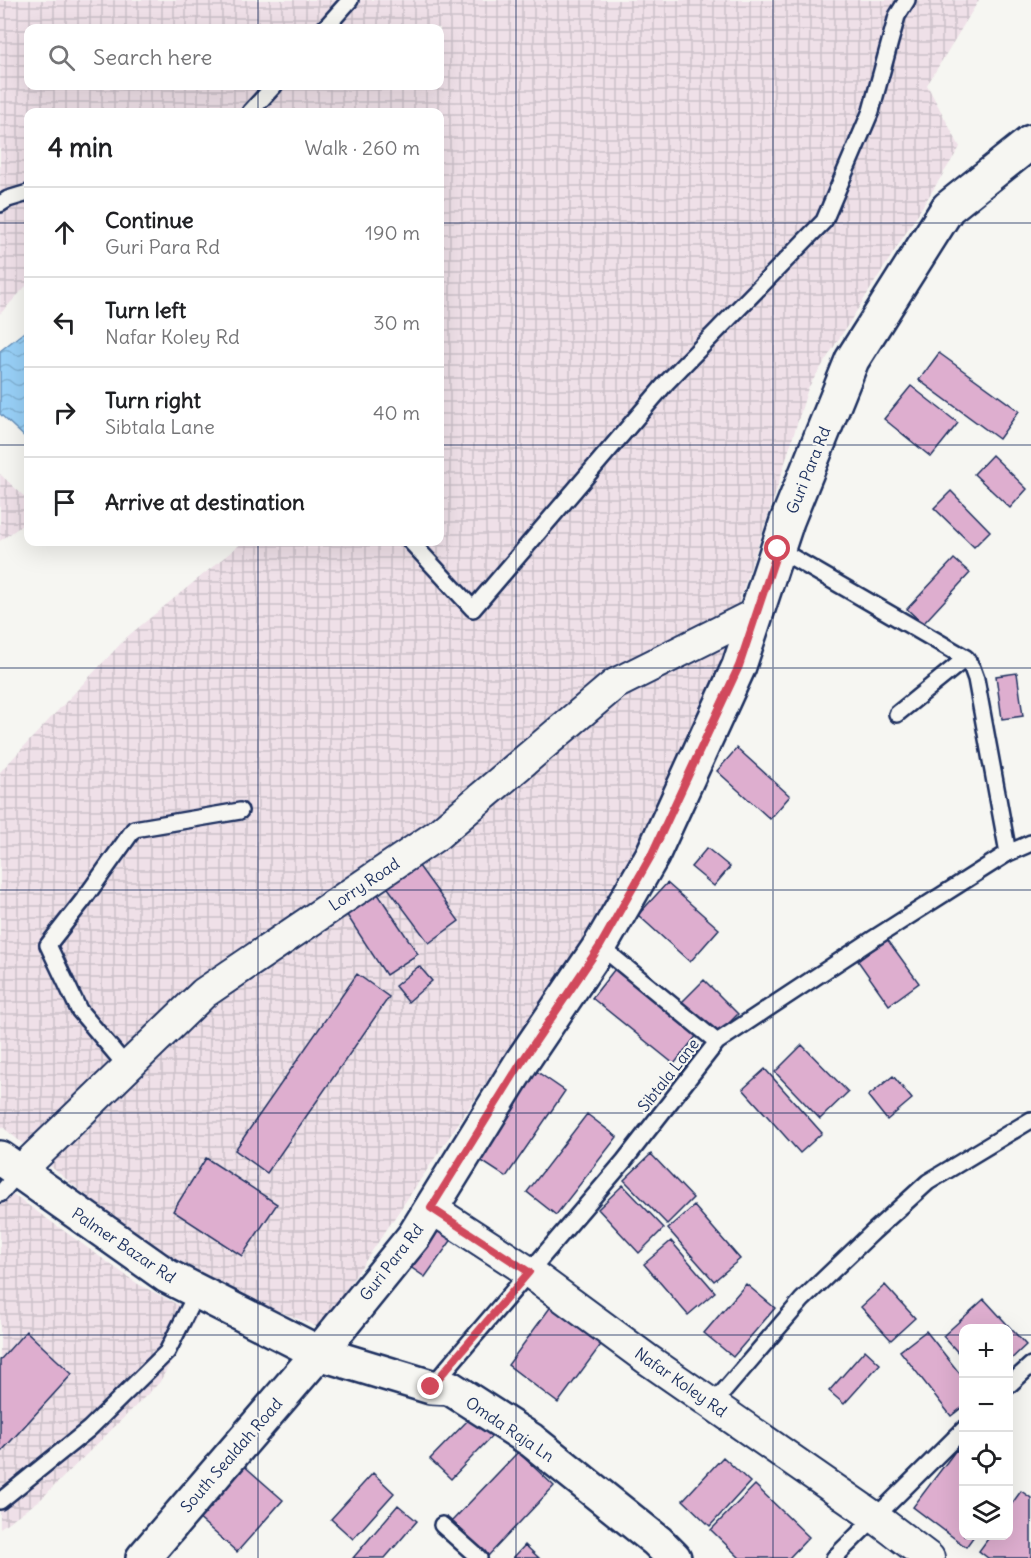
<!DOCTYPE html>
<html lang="en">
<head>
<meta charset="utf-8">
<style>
	:root { --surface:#fff; --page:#f6f6f6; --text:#202124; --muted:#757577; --line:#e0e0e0 }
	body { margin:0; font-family:Delius,sans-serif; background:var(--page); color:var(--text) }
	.controls { position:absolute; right:18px; bottom:18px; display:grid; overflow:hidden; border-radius:12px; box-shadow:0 6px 24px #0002 }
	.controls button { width:54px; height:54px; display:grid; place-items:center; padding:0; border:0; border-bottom:2px solid var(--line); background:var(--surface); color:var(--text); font:30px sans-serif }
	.stop { position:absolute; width:18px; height:18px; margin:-14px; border:4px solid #d1495b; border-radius:50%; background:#fff }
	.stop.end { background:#d1495b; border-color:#fff; box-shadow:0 2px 6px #0008 }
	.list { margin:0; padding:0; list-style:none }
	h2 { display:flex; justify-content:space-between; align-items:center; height:78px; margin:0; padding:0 24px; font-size:26px }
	h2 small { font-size:20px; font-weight:400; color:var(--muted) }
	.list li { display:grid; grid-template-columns:39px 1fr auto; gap:18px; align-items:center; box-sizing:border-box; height:90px; padding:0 24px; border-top:2px solid var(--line) }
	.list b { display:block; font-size:22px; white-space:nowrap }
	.list p { margin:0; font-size:20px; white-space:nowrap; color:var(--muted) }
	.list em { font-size:20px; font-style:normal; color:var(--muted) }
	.icon { flex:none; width:33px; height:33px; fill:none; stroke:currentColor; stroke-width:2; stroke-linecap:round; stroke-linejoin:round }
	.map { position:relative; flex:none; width:1031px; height:1558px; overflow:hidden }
	.search { position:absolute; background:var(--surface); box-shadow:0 6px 24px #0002; left:24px; top:24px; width:420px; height:66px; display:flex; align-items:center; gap:15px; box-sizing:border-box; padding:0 21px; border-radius:12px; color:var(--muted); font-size:22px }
	.panel { position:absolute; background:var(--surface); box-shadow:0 6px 24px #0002; left:24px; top:108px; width:420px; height:438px; border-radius:12px }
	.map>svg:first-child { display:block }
</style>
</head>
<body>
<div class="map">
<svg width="1031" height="1558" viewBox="0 0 1031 1558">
	<defs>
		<pattern id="industrial-grid" width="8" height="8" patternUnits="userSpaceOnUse" patternTransform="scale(1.5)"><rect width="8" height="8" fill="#efe0e8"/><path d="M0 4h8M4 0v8" fill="none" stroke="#ccc0c9"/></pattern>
		<pattern id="water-waves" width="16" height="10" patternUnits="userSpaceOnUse" patternTransform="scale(1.5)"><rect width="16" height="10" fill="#98d0f7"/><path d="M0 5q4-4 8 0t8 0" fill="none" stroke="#82b3d6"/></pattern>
	</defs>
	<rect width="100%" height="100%" fill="#f6f6f2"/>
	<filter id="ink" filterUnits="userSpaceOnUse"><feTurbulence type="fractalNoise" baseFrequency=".0167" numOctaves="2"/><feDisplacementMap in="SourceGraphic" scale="12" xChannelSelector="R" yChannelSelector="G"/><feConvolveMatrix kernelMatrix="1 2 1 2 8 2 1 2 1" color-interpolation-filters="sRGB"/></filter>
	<g filter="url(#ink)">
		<!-- industrial -->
		<path fill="url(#industrial-grid)" fill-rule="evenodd" d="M0 0H979L927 85 960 147 808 388 775 495 741 595 725 655 627 874 320 1328 176 1269 0 1125V772L128 636 243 542H440V112H28V284L0 314ZM28 28H440V86H28Z
			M0 474 28 500V521L0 541Z
			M0 1185 138 1284 198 1315 159 1383 40 1500 0 1528Z"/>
		<!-- water -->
		<path fill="url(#water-waves)" stroke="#6690ba" stroke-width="1.5" d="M28 329V440L0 414V351Z"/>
		<!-- building -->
		<path fill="#deaecf" stroke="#1b2f5e" stroke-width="1.5" d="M939 353 1019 411 999 439 919 380Z
			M911 386 958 423 931 457 884 419Z
			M992 455 1027 489 1010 508 974 474Z
			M951 491 990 531 974 547 934 508Z
			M954 559 970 573 923 624 907 609Z
			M1017 673 1023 716 1002 719 996 676Z
			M737 748 790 796 770 819 717 771Z
			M707 848 730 867 714 886 691 867Z
			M416 862 459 921 429 943 385 884Z
			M667 883 719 929 690 962 638 915Z
			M374 888 418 954 386 975 343 909Z
			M887 939 919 983 889 1005 858 961Z
			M618 965 701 1030 674 1064 592 998Z
			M419 966 432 981 408 1002 395 986Z
			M357 974 389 997 267 1173 235 1150Z
			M704 980 738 1014 715 1037 681 1003Z
			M802 1045 848 1092 820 1119 775 1072Z
			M765 1069 822 1133 800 1153 743 1089Z
			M536 1071 565 1091 506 1177 477 1158Z
			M893 1076 912 1099 887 1120 868 1096Z
			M587 1114 617 1137 556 1215 527 1192Z
			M651 1154 693 1198 667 1224 624 1180Z
			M206 1158 277 1204 242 1256 173 1211Z
			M623 1185 664 1228 639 1253 598 1209Z
			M694 1206 740 1259 714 1281 668 1229Z
			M431 1223 453 1238 425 1277 403 1262Z
			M671 1241 715 1292 688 1315 644 1264Z
			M746 1284 775 1308 733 1357 704 1333Z
			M885 1285 915 1318 891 1340 861 1307Z
			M984 1299 1026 1345 1008 1362V1328H964V1359L943 1336Z
			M552 1305 603 1342 558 1403 508 1365Z
			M26 1331 72 1374 0 1453V1360Z
			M926 1331 964 1379V1406L951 1416 900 1351Z
			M865 1350 880 1364 844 1404 829 1391Z
			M474 1414 494 1434 451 1479 430 1459Z
			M956 1450 964 1456V1536H974L966 1547 913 1507Z
			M518 1452 554 1486 488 1556 452 1521Z
			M723 1457 750 1482 710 1526 683 1500Z
			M242 1464 283 1500 237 1552 196 1516Z
			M373 1473 394 1493 353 1539 331 1519Z
			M755 1485 809 1537 789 1558H740L711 1530Z
			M1021 1491 1031 1498V1558H988L979 1551 990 1536H1008V1509Z
			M398 1505 417 1521 385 1558H353Z
			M525 1545 539 1558H513Z"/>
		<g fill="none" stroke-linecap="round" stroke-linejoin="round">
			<!-- lane casing -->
			<g stroke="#1b2f5e" stroke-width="20">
				<path id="lane" d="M325 28 350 0
					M250 112 274 86
					M0 204 8 199 28 193
					M411 542 473 609 667 382 824 221 871 111 897 16 907 0
					M778 549 966 658 897 714
					M966 658 972 668 976 679 1008 853
					M600 946 717 1042
					M127 1067 79 1010 48 945 84 899 134 829 240 811
					M0 1194 19 1172
					M1008 1386 1031 1365
					M431 1387 624 1161 717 1042 873 939 1008 853 1031 843
					M712 1405 802 1300 873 1232 928 1182 1031 1120
					M0 1501 89 1429 167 1352 197 1292
					M442 1525 479 1558
					M834 1558 964 1429"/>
			</g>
			<!-- street casing -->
			<g stroke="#1b2f5e" stroke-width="34">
				<path id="street" d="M19 1172 204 993 437 835 615 684 757 613
					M431 1208 529 1272 647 1359 876 1518 929 1558"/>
			</g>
			<!-- secondary casing -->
			<g stroke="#1b2f5e" stroke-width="38">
				<path id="secondary" d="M0 1158 167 1276 319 1353 431 1387 450 1388 531 1440 657 1541 674 1558
					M143 1558 319 1353 414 1236 521 1063 600 946 652 856 739 666 787 521 852 360 948 208 1031 142"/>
			</g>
			<!-- lane -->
			<use href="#lane" stroke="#f6f6f2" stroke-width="15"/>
			<!-- street -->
			<use href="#street" stroke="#f6f6f2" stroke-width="30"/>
			<!-- secondary -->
			<use href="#secondary" stroke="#f6f6f2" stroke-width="33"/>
		</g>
	</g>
	<g fill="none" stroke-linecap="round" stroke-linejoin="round" filter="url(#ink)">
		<!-- route -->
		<path stroke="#d1495b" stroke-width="8" d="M431 1387 529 1272 431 1208 521 1063 600 946 651 856 739 666 778 549"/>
	</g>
	<!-- grid -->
	<path fill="none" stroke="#1b2f5e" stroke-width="1.5" stroke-opacity="0.55" d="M258 0V28M516 0V1558M773 0V1558M258 86V112M0 223H28M440 223H1031M0 445H28M440 445H1031M258 542V1558M0 668H1031M0 890H1031M0 1113H1031M0 1335H964M1008 1335H1031"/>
	<g text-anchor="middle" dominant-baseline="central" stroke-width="4.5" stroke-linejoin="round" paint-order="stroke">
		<!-- street labels -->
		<g font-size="16" fill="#1b2f5e" stroke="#f6f6f2">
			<text transform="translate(808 470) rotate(-68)">Guri Para Rd</text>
			<text transform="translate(364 884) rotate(-34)">Lorry Road</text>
			<text transform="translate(668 1075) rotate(-52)">Sibtala Lane</text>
			<text transform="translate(124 1245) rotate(34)">Palmer Bazar Rd</text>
			<text transform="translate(391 1262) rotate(-52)">Guri Para Rd</text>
			<text transform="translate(681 1382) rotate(35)">Nafar Koley Rd</text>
			<text transform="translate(510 1429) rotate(34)">Omda Raja Ln</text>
			<text transform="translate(231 1455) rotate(-49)">South Sealdah Road</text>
		</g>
	</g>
</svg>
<div class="controls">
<button>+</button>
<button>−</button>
<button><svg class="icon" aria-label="locate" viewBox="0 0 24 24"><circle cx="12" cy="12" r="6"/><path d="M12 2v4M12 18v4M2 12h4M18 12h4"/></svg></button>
<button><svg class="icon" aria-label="layers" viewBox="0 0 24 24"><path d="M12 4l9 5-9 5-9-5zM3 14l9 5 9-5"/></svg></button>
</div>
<div class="stop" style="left:778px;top:549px"></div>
<div class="stop end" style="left:431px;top:1387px"></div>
<div class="search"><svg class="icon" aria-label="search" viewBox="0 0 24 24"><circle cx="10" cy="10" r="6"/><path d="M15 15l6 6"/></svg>Search here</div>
<section class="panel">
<h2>4 min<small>Walk · 260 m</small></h2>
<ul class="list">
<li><svg class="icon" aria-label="ahead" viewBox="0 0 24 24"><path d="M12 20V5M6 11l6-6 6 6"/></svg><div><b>Continue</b><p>Guri Para Rd</p></div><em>190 m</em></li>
<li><svg class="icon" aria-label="left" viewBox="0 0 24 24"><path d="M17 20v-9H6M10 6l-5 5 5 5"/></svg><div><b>Turn left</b><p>Nafar Koley Rd</p></div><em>30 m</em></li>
<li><svg class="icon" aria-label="right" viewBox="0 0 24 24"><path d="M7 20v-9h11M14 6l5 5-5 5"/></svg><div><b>Turn right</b><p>Sibtala Lane</p></div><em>40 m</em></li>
<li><svg class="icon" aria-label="arrive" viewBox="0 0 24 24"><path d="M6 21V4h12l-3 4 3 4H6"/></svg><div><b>Arrive at destination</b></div></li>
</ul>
</section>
</div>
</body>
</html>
